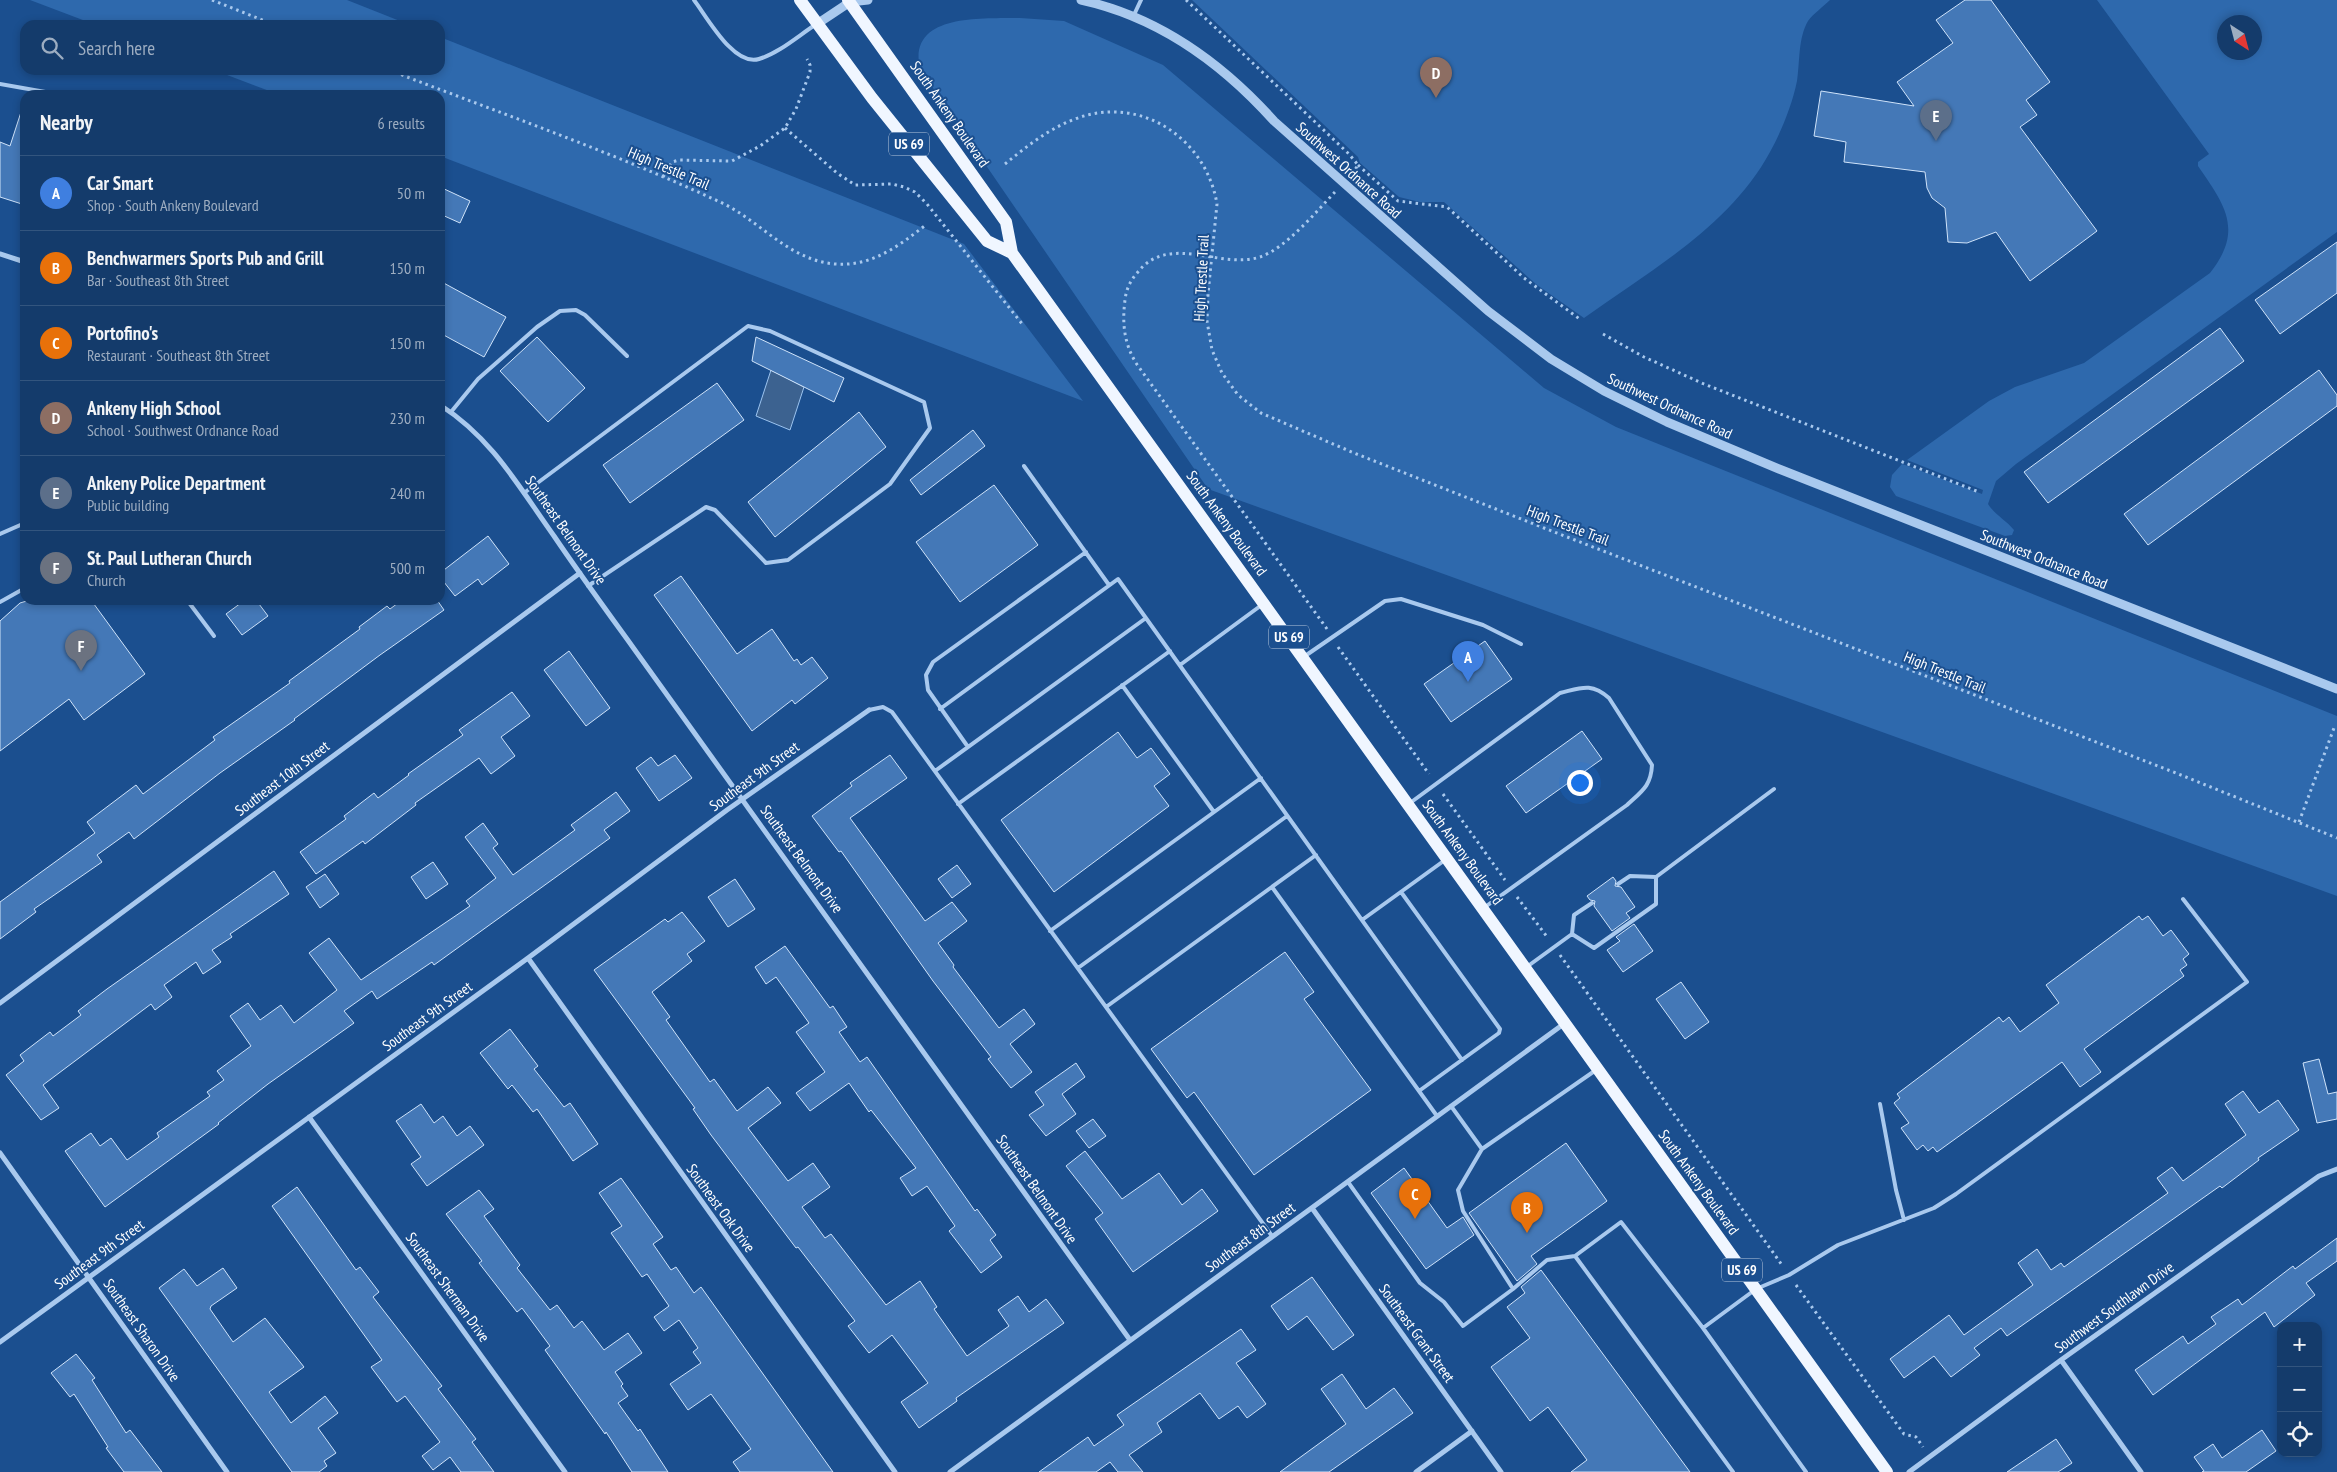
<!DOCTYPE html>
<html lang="en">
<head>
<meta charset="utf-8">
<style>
	:root { --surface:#143b6b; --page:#1d4271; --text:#f1f3f6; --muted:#9dadc1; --line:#33557e; --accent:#d6ab8b }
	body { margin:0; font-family:"PT Sans Narrow",sans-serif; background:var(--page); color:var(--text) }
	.controls { position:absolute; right:15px; bottom:15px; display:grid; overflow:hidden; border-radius:10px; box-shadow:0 2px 8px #0003 }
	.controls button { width:45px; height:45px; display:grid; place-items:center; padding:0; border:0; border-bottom:1px solid var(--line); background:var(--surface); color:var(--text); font:25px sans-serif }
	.compass { position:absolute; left:2217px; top:15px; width:45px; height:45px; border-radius:50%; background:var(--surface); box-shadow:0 2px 8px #0003; rotate:144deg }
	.you { position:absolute; left:1579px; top:782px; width:18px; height:18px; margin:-12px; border:4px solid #fff; border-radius:50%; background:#1a73e8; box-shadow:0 0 0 8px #1a73e833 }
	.badge { display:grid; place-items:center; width:32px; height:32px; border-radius:50%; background:var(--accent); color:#fff; font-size:16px; font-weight:700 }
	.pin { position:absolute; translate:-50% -41px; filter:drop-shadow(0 1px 2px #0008) }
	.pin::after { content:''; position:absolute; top:26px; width:18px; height:15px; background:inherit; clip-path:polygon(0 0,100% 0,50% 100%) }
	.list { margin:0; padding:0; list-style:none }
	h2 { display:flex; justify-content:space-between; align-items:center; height:65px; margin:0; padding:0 20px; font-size:21px }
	h2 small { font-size:16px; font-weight:400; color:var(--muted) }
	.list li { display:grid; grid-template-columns:32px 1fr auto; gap:15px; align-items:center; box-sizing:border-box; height:75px; padding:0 20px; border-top:1px solid var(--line) }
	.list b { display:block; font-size:19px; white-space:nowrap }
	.list p { margin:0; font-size:16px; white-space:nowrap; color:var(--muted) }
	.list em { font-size:16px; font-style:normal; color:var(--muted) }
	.icon { flex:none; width:28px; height:28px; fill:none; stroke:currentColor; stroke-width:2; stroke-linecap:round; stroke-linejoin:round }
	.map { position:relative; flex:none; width:2337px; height:1472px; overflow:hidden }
	.search { position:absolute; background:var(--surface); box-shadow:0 2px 8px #0003; left:20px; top:20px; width:425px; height:55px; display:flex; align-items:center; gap:12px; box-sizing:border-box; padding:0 18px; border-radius:15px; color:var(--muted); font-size:19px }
	.panel { position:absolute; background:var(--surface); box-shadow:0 2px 8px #0003; left:20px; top:90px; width:425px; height:515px; border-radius:15px }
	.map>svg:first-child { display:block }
</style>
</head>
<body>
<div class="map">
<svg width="2337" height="1472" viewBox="0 0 2337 1472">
	<rect width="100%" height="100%" fill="#1b4f8f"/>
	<!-- green -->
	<path fill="#2e69ad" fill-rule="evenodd" d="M30 0H347L410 25H96Z
		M1192 0H1830C1823 7 1814 13 1808 21 1798 38 1800 62 1797 81 1792 105 1782 130 1770 152 1730 226 1651 270 1584 318L1537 285 1444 202H1420L1399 197 1360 163 1358 157Z
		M2097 0H2337V232L2016 464 1996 481 1988 504C1995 515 2006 520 2014 530L2012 535 2005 536 1896 496 1890 487 1892 475 1902 464 1908 466 1982 494 1983 490 1907 460 1989 401 2015 387 2084 363 2210 273C2244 230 2225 205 2198 166V162L2209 154ZM2224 22H2254V52H2224Z
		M1020 18 1064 21 1163 65 1544 388 1616 427 2337 716V896L1208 489 920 69C907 12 985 19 1020 18Z
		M440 37 964 244 1083 401 440 156V95H280L214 70H440Z"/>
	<!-- water -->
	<path fill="#3c6290" stroke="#9cc4f0" d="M771 370 804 387 790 430 756 416Z"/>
	<!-- building -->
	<path fill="#4478b7" stroke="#cfe3fa" d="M1965 0H1991L2050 82 2026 100 2037 115 2020 127 2097 231 2030 281 1996 232 1967 243 1948 242 1945 208 1932 198 1927 188 1925 172 1844 162 1846 142 1814 136 1821 91 1914 106 1897 82 1953 43 1936 20Z
		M22 109 25 110V205L0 197V142L10 146Z
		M440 187 470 201 460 223 440 214Z
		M2337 242V293L2280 334 2255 300Z
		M440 281 506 317 484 357 440 333Z
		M2220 328 2244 361 2048 503 2024 472Z
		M537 337 585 388 548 422 500 371Z
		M756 337 844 378 834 402 752 361Z
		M2319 370 2337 395V406L2148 545 2124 514Z
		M717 383 744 420 630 503 603 465Z
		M859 412 886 447 775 537 748 502Z
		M973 430 985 446 921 495 910 480Z
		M994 485 1038 545 960 602 916 542Z
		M488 536 509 564 482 585 478 579 455 596 440 577V573Z
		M681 576 737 654 772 629 794 661 797 659 801 665 812 657 828 678 795 704 792 700 752 731 654 595Z
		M30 600H91L145 674 84 720 69 699 0 751V621L20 603Z
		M245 600H256L268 616 242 635 226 614Z
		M402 600H437L444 610 380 655 294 719 295 720 220 773 134 839 129 832 97 855 102 862 34 909 36 912 0 939V902L95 833 87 822 136 785 143 794 215 740 213 737 290 683 289 681 360 629 359 627 387 606 390 609Z
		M1485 641 1512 679 1451 722 1424 684Z
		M569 651 610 708 586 726 544 670Z
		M512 692 530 716 501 737 515 756 491 774 479 758 415 803 416 805 365 844 363 841 316 874 300 852 346 819 344 816 374 793 378 798 409 775 408 774 463 735 459 730Z
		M1582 731 1602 759 1526 813 1506 786Z
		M1118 732 1137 758 1151 748 1170 774 1154 786 1169 806 1054 892 1001 820Z
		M675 755 692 778 659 801 636 768 651 757 658 766Z
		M890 755 907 778 850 818 925 921 952 902 967 921 938 943 954 965 953 967 999 1028 1024 1009 1035 1024 1010 1044 1032 1072 1011 1088 988 1059 991 1057 933 981 841 851 839 852 812 816 852 786 850 783Z
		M616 792 630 811 604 830 610 838 434 965 432 962 377 999 372 991 344 1011 354 1023 268 1084 218 1123 219 1124 105 1207 65 1151 91 1133 100 1146 111 1138 127 1160 159 1137 157 1133 210 1096 207 1092 224 1080 217 1071 251 1046 230 1016 248 1003 260 1020 281 1005 294 1023 337 990 309 953 329 938 361 980 470 906 466 901 496 878 465 837 483 823 498 844 493 848 513 875 575 830 571 825Z
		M433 862 448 884 426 899 411 877Z
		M957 865 971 884 952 898 938 879Z
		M274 871 289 894 230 934 232 937 212 950 221 962 203 974 196 962 164 985 172 997 155 1010 151 1004 43 1085 59 1108 41 1120 6 1075 24 1061 20 1055 50 1032 53 1036 81 1015 78 1011 107 989Z
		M325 874 339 894 320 908 306 887Z
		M1613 877 1616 881 1615 886 1621 887 1635 907 1626 913 1630 918 1612 931 1594 906 1595 901 1590 900 1587 896Z
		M735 879 755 909 728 927 708 897Z
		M682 912 705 941 687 954 692 961 652 992 670 1017 666 1020 710 1082 714 1079 737 1111 768 1087 781 1103 748 1128 788 1181 813 1163 830 1187 802 1207 825 1238 831 1234 886 1305 920 1281 937 1307 934 1309 967 1356 1009 1326 998 1310 1018 1296 1029 1312 1046 1299 1064 1323 956 1398 957 1401 919 1428 901 1402 928 1383 892 1335 869 1353 848 1326 855 1321 798 1247 796 1248 711 1135 693 1109 695 1108 594 970 665 919 668 922Z
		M2139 916 2142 920 2148 916 2163 936 2171 930 2189 954 2183 959 2187 965 2180 970 2184 976 2084 1049 2101 1072 2080 1087 2062 1062 1937 1152 1933 1147 1928 1151 1923 1145 1917 1150 1901 1128 1909 1123 1894 1103 1900 1098 1897 1094 1999 1017 2003 1022 2009 1017 2020 1032 2059 1003 2046 985Z
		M1634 924 1653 951 1623 972 1607 950 1620 941 1616 937Z
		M785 946 830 1008 833 1006 847 1027 839 1032 860 1062 867 1057 975 1211 977 1209 996 1235 990 1240 1002 1257 981 1273 949 1231 955 1226 927 1186 912 1196 900 1178 916 1168 871 1110 869 1112 849 1083 810 1111 796 1093 825 1072 796 1032 809 1023 776 977 766 984 755 967Z
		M1285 952 1314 992 1304 999 1371 1090 1254 1175 1194 1092 1187 1098 1151 1049Z
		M1681 982 1709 1022 1685 1039 1656 999Z
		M510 1029 538 1066 534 1069 564 1107 570 1103 598 1144 573 1161 537 1109 533 1112 512 1085 508 1089 480 1053Z
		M2319 1059 2328 1094 2337 1092V1119L2317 1123 2303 1063Z
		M1076 1063 1085 1077 1062 1094 1076 1114 1046 1136 1029 1115 1044 1105 1035 1092Z
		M2243 1091 2259 1113 2278 1100 2299 1130 2258 1158 2259 1160 2222 1188 2220 1186 2007 1336 2001 1328 1974 1348 1980 1355 1951 1377 1934 1356 1904 1378 1890 1359 1949 1315 1964 1335 2033 1285 2018 1263 2037 1249 2051 1270 2061 1263 2064 1267 2168 1193 2157 1178 2172 1167 2183 1181 2246 1135 2225 1104Z
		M421 1104 434 1123 443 1116 457 1136 470 1126 484 1145 427 1186 411 1164 421 1157 396 1121Z
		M1093 1119 1106 1136 1089 1148 1076 1131Z
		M1566 1143 1607 1201 1531 1256 1537 1264 1517 1281 1469 1213Z
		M1085 1151 1122 1199 1159 1173 1182 1205 1202 1189 1218 1211 1133 1272 1095 1219 1103 1213 1066 1166Z
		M1404 1168 1447 1228 1463 1217 1474 1235 1426 1269 1371 1193Z
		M621 1178 663 1237 653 1244 671 1270 676 1267 694 1293 701 1287 833 1472H740L733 1462 751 1449 711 1394 688 1410 670 1384 701 1363 693 1352 698 1348 679 1320 664 1331 654 1317 669 1306 647 1274 642 1277 611 1233 622 1226 599 1193Z
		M297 1187 356 1270 360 1267 379 1292 373 1297 442 1386 438 1389 476 1439 472 1442 494 1472H461L450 1457 433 1470 422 1456 440 1442 405 1396 397 1402 371 1367 382 1360 272 1206Z
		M479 1190 494 1209 484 1216 520 1265 517 1268 550 1310 557 1305 574 1328 582 1321 604 1350 628 1333 642 1353 615 1372 623 1384 621 1386 628 1396 618 1403 638 1431 640 1429 668 1472H632L606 1432 605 1434 545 1350 550 1346 522 1308 517 1312 479 1263 482 1261 446 1214Z
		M2337 1238V1261L2306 1283 2315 1295 2274 1327 2265 1312 2153 1395 2135 1370 2183 1336 2188 1344 2216 1324 2211 1317 2238 1299 2242 1305 2293 1266 2295 1269Z
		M223 1268 237 1288 211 1306 210 1309 233 1342 265 1318 304 1367 269 1392 291 1423 325 1396 338 1413 318 1428 336 1453 324 1461 327 1466 319 1472H292L159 1288 184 1269 197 1286Z
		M1541 1270 1690 1472H1571L1587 1460 1548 1407 1530 1421 1491 1367 1530 1338 1507 1307 1525 1293 1521 1287Z
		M1312 1277 1354 1335 1333 1350 1307 1316 1288 1330 1271 1306Z
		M1241 1329 1256 1350 1236 1363 1266 1404 1247 1418 1238 1406 1219 1419 1200 1393 1157 1423 1162 1432 1129 1455 1143 1472H1118L1110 1462 1096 1472H1039L1088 1437 1094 1446 1124 1425 1117 1415Z
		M76 1354 95 1378 92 1380 126 1433 130 1430 162 1472H124L106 1448 108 1447 74 1394 70 1397 51 1373Z
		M1342 1374 1366 1409 1394 1388 1413 1413 1329 1472H1280L1346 1424 1321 1389Z
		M2262 1430 2276 1451 2246 1472H2202L2204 1471 2194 1457 2213 1444 2222 1458Z
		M2056 1439 2072 1463 2058 1472H2007Z"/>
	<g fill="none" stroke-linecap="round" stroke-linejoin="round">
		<!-- path -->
		<path stroke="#a9c9ee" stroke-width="3" stroke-dasharray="2.5 4" stroke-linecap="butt" d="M212 0 275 25
			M1186 0 1349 154 1358 165 1353 173
			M389 70C500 113 612 152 720 202 761 221 788 260 835 264 872 267 900 245 927 224
			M785 128 837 173 855 185 892 184 904 187 915 192 927 204 1023 325
			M1005 164C1026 147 1048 129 1075 119 1140 94 1206 138 1217 204L1208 294 1207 321 1212 350 1222 373 1238 395 1261 413 1354 453 1544 528 2176 773 2337 838
			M1358 165 1398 201 1447 207 1524 278 1581 320
			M663 177 672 162 679 160 732 161 760 146 785 128 796 109 810 72V65L807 59
			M1603 334 1644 357 1704 384 1979 492
			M1327 629 1136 363C1124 343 1122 323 1125 300 1126 290 1130 281 1137 273 1169 232 1219 270 1260 257 1286 248 1316 212 1335 192
			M1338 647 1429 774
			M1443 794 1505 880
			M2299 822 2334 728 2337 729
			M1517 897 1548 938
			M1560 955 1782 1265
			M1796 1285 1904 1434 1916 1437 1923 1447"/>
		<!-- service -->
		<path stroke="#a9c9ee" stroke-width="4" d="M694 0C707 17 734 67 759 59 779 53 798 36 815 25
			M1133 17 1141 0
			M0 84 51 93
			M451 412 478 379 537 327 560 311 576 310 585 315 627 356
			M1024 466 1109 585
			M524 493 748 326 770 331 924 402 930 428 890 484 788 560 766 563 715 510 706 507 588 586
			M0 534 25 523
			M187 600 214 636
			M0 602 25 588
			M1305 656 1385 601 1401 599 1483 625 1521 644
			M1180 665 1263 604
			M1122 685 1214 812
			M940 709 1118 579 1462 1060
			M869 710 883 707 892 712 1272 1236
			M968 747 928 690 926 675 933 662 1086 552
			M935 771 1146 618
			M1410 803 1560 693C1581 688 1591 682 1609 698L1652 765C1651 786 1642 791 1627 805L1485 907
			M958 804 1170 651
			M1618 884 1630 876 1656 877
			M1272 887 1437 1116
			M1401 892 1500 1029 1499 1033 1419 1091
			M1362 920 1445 860
			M1050 931 1261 778
			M1572 934 1574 915 1592 903
			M1528 966 1572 934 1594 948 1656 904V877L1774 789
			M1078 968 1287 816
			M1106 1007 1316 855
			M1880 1104 1896 1190 1904 1220
			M1451 1106 1482 1149 1458 1190 1463 1211 1513 1289 1547 1260 1575 1256
			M1482 1149 1596 1070
			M1348 1182 1420 1283 1444 1302 1463 1326 1513 1289
			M1703 1328 1756 1289 1789 1275 1838 1245 1934 1208 1956 1194 2247 982 2183 899
			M1733 1472 1575 1256 1621 1222 1703 1328 1806 1472"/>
		<!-- minor -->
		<path stroke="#a9c9ee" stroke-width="5" d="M0 254 25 262
			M440 405C492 438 519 487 554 536 579 573 606 610 632 646 799 876 963 1110 1130 1340
			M528 958 895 1472
			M0 1003 580 573
			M309 1117 565 1472
			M0 1153 227 1472
			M1312 1208 1501 1472
			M0 1342 528 958 727 810 869 710
			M2061 1360 2141 1472
			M950 1472 1565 1023
			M1416 1472 1472 1431
			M1909 1472 2061 1360 2319 1176 2337 1169"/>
		<!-- tertiary -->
		<path stroke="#a9c9ee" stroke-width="9" d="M1081 0C1159 17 1222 63 1274 121L1488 311 1551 359 1604 391 1667 422 1779 469 2337 689
			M817 24 850 2 868 0"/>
		<!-- primary -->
		<path stroke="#f0f6ff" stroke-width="12" d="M800 0 872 98 987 241 1012 253
			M848 0 1006 222 1012 253 1887 1472"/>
	</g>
	<g text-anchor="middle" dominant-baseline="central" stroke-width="4" stroke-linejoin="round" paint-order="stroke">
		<!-- shield labels -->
		<g fill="#1b4f8f" stroke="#bbcadd" stroke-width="1">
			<rect x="889" y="132.5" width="40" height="23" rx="4"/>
			<rect x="1269" y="625.5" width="40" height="23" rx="4"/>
			<rect x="1722" y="1258.5" width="40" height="23" rx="4"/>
		</g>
		<g font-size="14" font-weight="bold" fill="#fff">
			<text x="909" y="144">US 69</text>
			<text x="1289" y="637">US 69</text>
			<text x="1742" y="1270">US 69</text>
		</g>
		<!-- street labels -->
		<g font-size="15" fill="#fff" stroke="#1b4f8f">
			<text transform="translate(950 114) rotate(55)">South Ankeny Boulevard</text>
			<text transform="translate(669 168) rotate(23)">High Trestle Trail</text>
			<text transform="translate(1349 170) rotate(42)">Southwest Ordnance Road</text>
			<text transform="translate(1201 278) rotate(-87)">High Trestle Trail</text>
			<text transform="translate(1670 406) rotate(25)">Southwest Ordnance Road</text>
			<text transform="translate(1227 523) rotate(54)">South Ankeny Boulevard</text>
			<text transform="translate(1568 525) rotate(21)">High Trestle Trail</text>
			<text transform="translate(566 530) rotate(55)">Southeast Belmont Drive</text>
			<text transform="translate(2044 559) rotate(22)">Southwest Ordnance Road</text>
			<text transform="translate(1945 672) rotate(22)">High Trestle Trail</text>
			<text transform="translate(754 776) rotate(-36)">Southeast 9th Street</text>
			<text transform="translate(282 778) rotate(-37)">Southeast 10th Street</text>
			<text transform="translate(1463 852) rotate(54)">South Ankeny Boulevard</text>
			<text transform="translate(802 859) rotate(54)">Southeast Belmont Drive</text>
			<text transform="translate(427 1016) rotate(-36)">Southeast 9th Street</text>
			<text transform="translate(1699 1182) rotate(54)">South Ankeny Boulevard</text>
			<text transform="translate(1037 1189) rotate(55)">Southeast Belmont Drive</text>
			<text transform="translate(721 1208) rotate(54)">Southeast Oak Drive</text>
			<text transform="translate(1250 1237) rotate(-36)">Southeast 8th Street</text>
			<text transform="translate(99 1254) rotate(-36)">Southeast 9th Street</text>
			<text transform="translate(448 1287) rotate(54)">Southeast Sherman Drive</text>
			<text transform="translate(2114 1307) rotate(-36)">Southwest Southlawn Drive</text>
			<text transform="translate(142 1330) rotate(55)">Southeast Sharon Drive</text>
			<text transform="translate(1417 1333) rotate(54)">Southeast Grant Street</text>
		</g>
	</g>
</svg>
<div class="controls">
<button>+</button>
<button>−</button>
<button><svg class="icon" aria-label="locate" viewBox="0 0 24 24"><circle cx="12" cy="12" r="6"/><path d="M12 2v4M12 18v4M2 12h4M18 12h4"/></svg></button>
</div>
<svg class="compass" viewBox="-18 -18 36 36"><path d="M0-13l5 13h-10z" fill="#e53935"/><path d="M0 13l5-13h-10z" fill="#9dadc1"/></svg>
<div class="you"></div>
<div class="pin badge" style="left:1468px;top:682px;background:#3f7fe0">A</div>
<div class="pin badge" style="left:1527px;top:1233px;background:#e8710a">B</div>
<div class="pin badge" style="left:1415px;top:1219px;background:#e8710a">C</div>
<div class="pin badge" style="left:1436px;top:98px;background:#8d6e63">D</div>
<div class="pin badge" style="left:1936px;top:141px;background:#5c6f8a">E</div>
<div class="pin badge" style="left:81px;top:671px;background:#6b7280">F</div>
<div class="search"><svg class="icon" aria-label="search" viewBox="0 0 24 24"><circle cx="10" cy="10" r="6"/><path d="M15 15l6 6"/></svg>Search here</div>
<section class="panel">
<h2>Nearby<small>6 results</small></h2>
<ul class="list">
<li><span class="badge" style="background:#3f7fe0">A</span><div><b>Car Smart</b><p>Shop · South Ankeny Boulevard</p></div><em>50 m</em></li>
<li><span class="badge" style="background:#e8710a">B</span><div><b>Benchwarmers Sports Pub and Grill</b><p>Bar · Southeast 8th Street</p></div><em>150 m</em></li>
<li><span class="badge" style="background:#e8710a">C</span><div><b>Portofino's</b><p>Restaurant · Southeast 8th Street</p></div><em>150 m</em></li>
<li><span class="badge" style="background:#8d6e63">D</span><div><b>Ankeny High School</b><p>School · Southwest Ordnance Road</p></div><em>230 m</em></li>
<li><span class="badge" style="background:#5c6f8a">E</span><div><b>Ankeny Police Department</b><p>Public building</p></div><em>240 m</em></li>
<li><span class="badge" style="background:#6b7280">F</span><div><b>St. Paul Lutheran Church</b><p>Church</p></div><em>500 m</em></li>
</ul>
</section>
</div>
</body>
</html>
